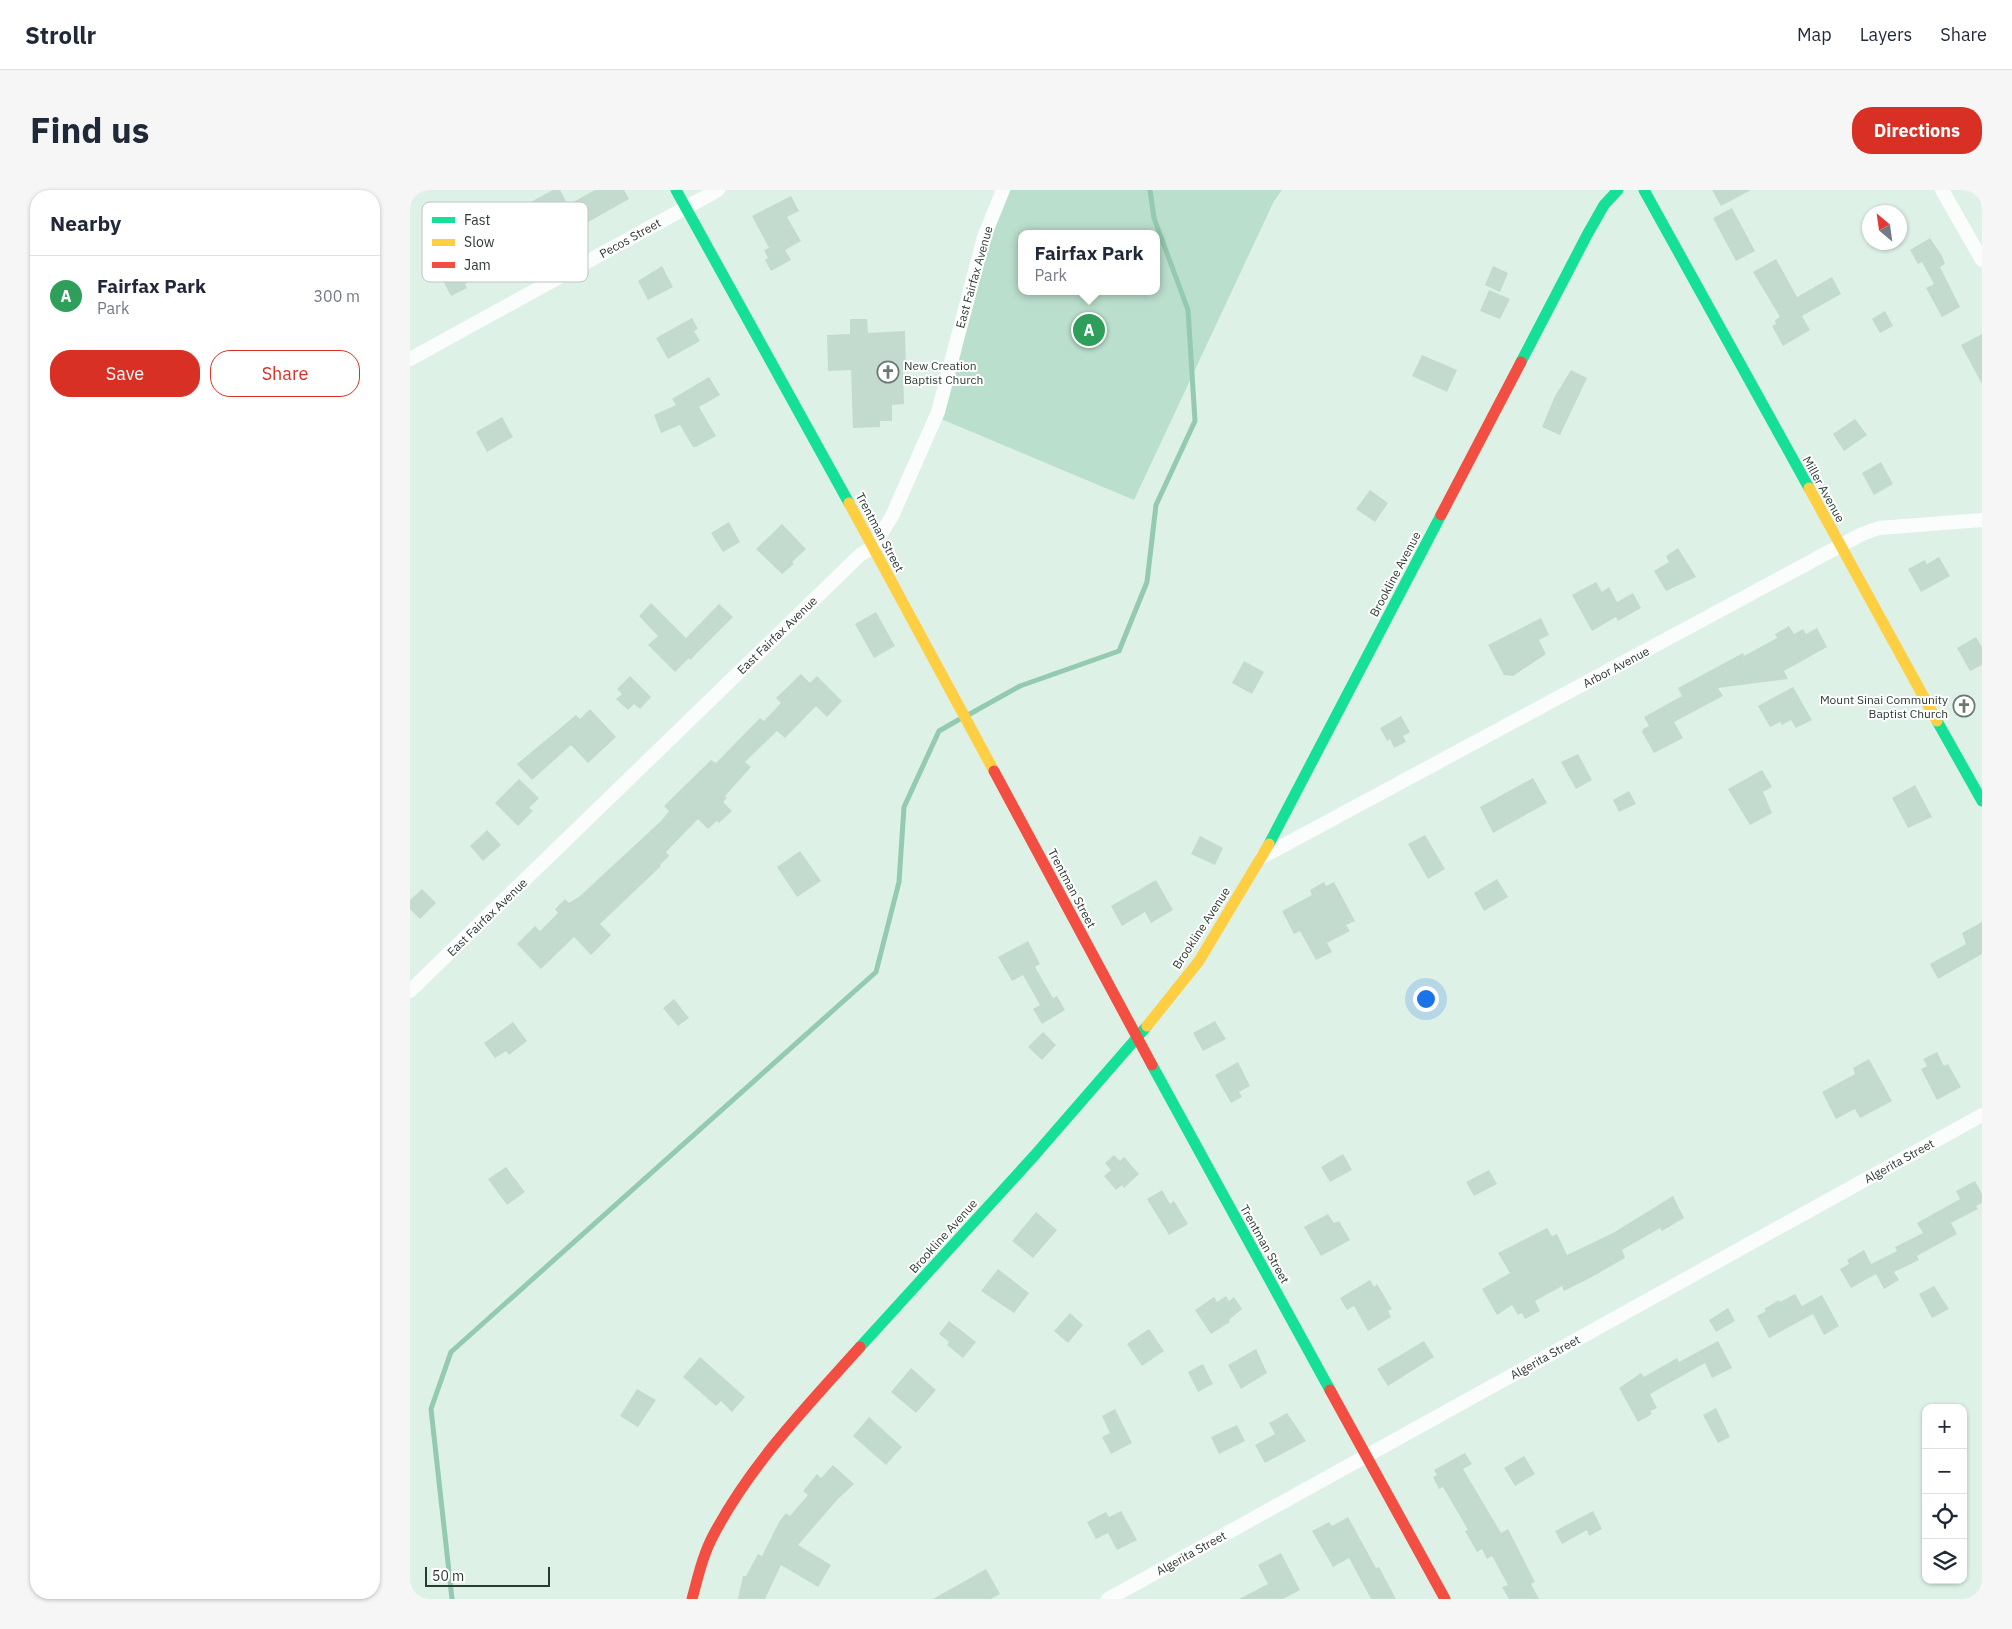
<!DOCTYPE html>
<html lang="en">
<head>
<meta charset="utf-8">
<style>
	:root { --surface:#fff; --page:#f6f6f7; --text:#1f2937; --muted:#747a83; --line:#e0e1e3; --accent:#d93025 }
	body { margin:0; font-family:"IBM Plex Sans",sans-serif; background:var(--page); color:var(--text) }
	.controls { position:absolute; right:15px; bottom:15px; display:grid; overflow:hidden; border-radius:10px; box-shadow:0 1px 4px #0004 }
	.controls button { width:45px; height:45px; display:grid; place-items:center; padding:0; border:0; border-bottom:1px solid var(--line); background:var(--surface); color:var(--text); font:25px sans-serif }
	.compass { position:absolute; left:1452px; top:15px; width:45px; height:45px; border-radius:50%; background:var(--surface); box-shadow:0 1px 4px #0004; rotate:331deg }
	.scale { position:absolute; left:15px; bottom:12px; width:125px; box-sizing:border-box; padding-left:5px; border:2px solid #2c3a33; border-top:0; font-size:14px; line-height:18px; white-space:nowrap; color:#2c3a33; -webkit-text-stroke:4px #fff; paint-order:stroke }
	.you { position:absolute; left:1015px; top:808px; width:18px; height:18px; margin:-12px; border:4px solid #fff; border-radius:50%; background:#1a73e8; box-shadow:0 0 0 8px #1a73e833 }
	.badge { display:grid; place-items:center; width:32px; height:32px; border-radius:50%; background:var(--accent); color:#fff; font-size:16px; font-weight:700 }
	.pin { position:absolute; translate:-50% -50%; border:2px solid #fff; box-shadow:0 1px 5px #0006 }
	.popup { position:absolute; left:608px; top:40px; width:142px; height:65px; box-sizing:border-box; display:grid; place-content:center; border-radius:10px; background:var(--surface); filter:drop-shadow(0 1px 4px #0005); font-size:16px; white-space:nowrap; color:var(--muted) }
	.popup b { font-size:19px; color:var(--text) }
	.popup::after { content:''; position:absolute; left:50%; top:100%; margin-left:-10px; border:10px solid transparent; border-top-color:var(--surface) }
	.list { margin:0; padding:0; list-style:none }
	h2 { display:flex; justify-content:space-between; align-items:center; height:65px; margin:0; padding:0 20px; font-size:21px }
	h2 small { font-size:16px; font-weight:400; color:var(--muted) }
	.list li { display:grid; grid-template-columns:32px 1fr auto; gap:15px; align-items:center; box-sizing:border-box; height:80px; padding:0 20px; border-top:1px solid var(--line) }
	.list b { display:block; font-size:19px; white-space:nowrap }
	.list p { margin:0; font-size:16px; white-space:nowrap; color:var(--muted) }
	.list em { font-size:16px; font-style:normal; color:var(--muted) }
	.actions { display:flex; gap:10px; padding:15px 20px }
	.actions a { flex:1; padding:11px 0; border:1px solid var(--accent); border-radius:20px; text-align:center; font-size:18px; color:var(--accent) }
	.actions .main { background:var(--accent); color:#fff }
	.icon { flex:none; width:28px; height:28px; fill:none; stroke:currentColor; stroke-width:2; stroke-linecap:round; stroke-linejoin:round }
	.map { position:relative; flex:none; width:1572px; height:1409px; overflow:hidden; border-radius:20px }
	header { display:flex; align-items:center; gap:30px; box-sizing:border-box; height:70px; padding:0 25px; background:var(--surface); border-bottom:1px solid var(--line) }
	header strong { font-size:24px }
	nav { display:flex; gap:28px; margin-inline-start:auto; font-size:18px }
	.intro { display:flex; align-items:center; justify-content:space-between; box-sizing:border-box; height:120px; padding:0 30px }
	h1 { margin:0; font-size:35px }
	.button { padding:12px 22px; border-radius:20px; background:var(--accent); color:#fff; font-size:18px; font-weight:700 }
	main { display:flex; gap:30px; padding:0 30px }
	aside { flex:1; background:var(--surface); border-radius:20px; box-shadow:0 1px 4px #0004 }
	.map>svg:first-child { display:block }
</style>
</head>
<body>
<header>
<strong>Strollr</strong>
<nav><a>Map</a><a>Layers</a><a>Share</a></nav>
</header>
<div class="intro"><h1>Find us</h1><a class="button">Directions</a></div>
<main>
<aside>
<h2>Nearby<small></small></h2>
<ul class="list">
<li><span class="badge" style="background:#2e9e5b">A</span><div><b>Fairfax Park</b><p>Park</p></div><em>300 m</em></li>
</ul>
<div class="actions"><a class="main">Save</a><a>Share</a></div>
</aside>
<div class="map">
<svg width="1572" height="1409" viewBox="0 0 1572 1409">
	<rect width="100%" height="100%" fill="#ddf1e7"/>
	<!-- green -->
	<path fill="#bbdfcd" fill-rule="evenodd" d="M594 0H872L864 11 724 310 531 229 567 87ZM612 44H746V101H612Z"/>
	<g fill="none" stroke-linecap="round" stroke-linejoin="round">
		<!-- stream -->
		<path stroke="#93cab0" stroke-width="5" d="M558 525 610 496 709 461 737 392 746 315 785 231 778 120 744 28 740 0
			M42 1409 21 1219 41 1162 466 782 489 692 494 617 529 541 550 529"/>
	</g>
	<!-- building -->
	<path fill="#c3dbcf" d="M143 0H150L158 15 185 0H214L219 9 139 54 117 14Z
		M1302 0H1341L1311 16Z
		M381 6 389 21 377 27 391 51 375 60 381 70 361 81 355 70 358 68 354 60 359 58 342 26Z
		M1322 18 1345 61 1326 71 1303 28Z
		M88 42 102 67 55 94 57 98 41 106 31 87 47 78 45 74 61 65 56 58Z
		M1520 48 1532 66 1535 74 1530 77 1550 117 1532 127 1516 98 1524 94 1512 72 1508 74 1500 60Z
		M1366 69 1387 107 1422 87 1431 104 1392 126 1400 140 1373 156 1362 136 1366 134 1365 130 1370 127 1343 82Z
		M252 76 263 97 238 110 228 91Z
		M1083 76 1098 83 1090 102 1075 95Z
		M1079 100 1100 109 1090 129 1070 121Z
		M1475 121 1483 136 1470 143 1462 129Z
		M282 128 288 139 284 141 290 151 258 169 246 148Z
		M440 129H457L458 143 495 141 496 178H493L494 214 482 215V231H470V237L443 238 441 180 418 181 417 145 440 144Z
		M1572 144V194L1551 155Z
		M1012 165 1047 180 1037 202 1002 186Z
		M1161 180 1177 188 1150 245 1132 237 1145 206Z
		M299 187 310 205 289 217 306 246 286 257H283L270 235 251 243 244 225 266 215 262 209Z
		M92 227 103 247 77 262 66 242Z
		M1445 229 1457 245 1434 261 1423 244Z
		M1471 272 1483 294 1464 305 1452 283Z
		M960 300 978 313 965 332 946 319Z
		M319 332 330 352 313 362 301 343Z
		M372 334 396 359 382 372 384 374 372 384 346 359Z
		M1268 358 1286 387 1256 401 1244 381 1259 372 1256 366Z
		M1529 367 1540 386 1511 402 1498 379 1515 370 1517 374Z
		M1186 392 1192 402 1199 397 1207 412 1223 403 1231 418 1208 431 1206 427 1182 441 1162 405Z
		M241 413 276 448 309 414 323 427 280 470 279 468 265 482 238 455 248 446 229 426Z
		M466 422 485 456 464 468 445 434Z
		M1131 428 1139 445 1129 450 1136 464 1103 486 1094 485 1078 455Z
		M1379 436 1384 444 1393 439 1396 444 1407 438 1417 457 1374 481 1378 489 1308 498 1313 506 1264 532 1273 548 1244 563 1232 542 1233 539 1239 536 1234 527 1272 506 1268 498 1333 463 1334 466 1367 448 1365 444Z
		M1566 447 1572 457V475L1560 481 1547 458Z
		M834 471 854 482 842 504 822 493Z
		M391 484 400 493 407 486 432 511 417 527 406 516 375 548 367 541 335 572 341 577 315 606 317 608 313 612 322 621 309 633 307 631 298 639 288 629 256 662 259 666 250 675 251 676 190 734 201 745 181 765 164 747 131 779 107 754 125 736 130 741 148 723 145 719 155 709 159 713 170 706 251 631 259 621 254 616 301 570 306 573 350 528 354 531 371 513 366 508Z
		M220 486 241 507 230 519 224 514 218 520 206 509 212 504 207 499Z
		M1383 497 1402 530 1386 538 1381 530 1372 535 1370 532 1360 537 1348 516Z
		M180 519 206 547 178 573 161 555 122 590 107 574 166 525 170 529Z
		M991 526 1000 542 993 546 996 552 984 558 980 549 977 551 970 538Z
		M1168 564 1182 590 1166 599 1151 572Z
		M1352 580 1362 597 1353 602 1362 623 1340 635 1318 599Z
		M1123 588 1137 613 1083 643 1070 617Z
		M109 589 129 608 119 618 123 621 108 636 85 613Z
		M1505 595 1522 627 1498 638 1482 608Z
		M1219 601 1226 614 1209 622 1203 610Z
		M77 640 91 655 73 671 60 656Z
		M1015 645 1035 679 1018 689 998 654Z
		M790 646 813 658 805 675 781 664Z
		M390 661 411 691 387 707 367 677Z
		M1087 689 1098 707 1074 721 1064 703Z
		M746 690 763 720 741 733 735 722 712 736 701 716Z
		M914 692 916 696 924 692 945 731 936 735 940 741 917 753 922 762 906 770 890 741 884 744 872 721 902 705 900 700Z
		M12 699 26 713 10 729 0 719V710Z
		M1572 732V764L1528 789 1520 774 1556 754 1552 743Z
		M618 751 630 774 625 777 643 808 647 806 655 820 632 834 623 819 630 815 613 785 602 791 588 767Z
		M264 809 279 828 268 836 253 818Z
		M805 831 816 849 793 861 783 843Z
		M103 832 117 851 99 865 96 861 85 868 74 853Z
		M633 842 646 855 632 870 618 857Z
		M1527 862 1534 876 1538 874 1551 897 1527 910 1511 879 1517 876 1513 869Z
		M1459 869 1482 911 1450 928 1445 919 1426 929 1412 902 1445 884 1443 878Z
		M828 872 840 896 829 902 832 907 821 913 805 885Z
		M933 964 942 980 920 992 911 977Z
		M704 965 710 971 714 967 729 984 714 998 712 995 706 1000 694 986 701 980 695 973Z
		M96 977 115 1002 97 1015 78 989Z
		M1079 980 1087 994 1064 1006 1056 992Z
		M1565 991 1572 1004V1013L1566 1016 1568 1019 1541 1033 1547 1044 1507 1066 1509 1070 1484 1082 1489 1090 1474 1099 1466 1084 1441 1098 1430 1079 1439 1074 1437 1070 1454 1060 1461 1074 1487 1061 1485 1057 1513 1043 1507 1033 1550 1009 1546 1001Z
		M752 1000 760 1014 764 1011 778 1034 759 1045 737 1009Z
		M1263 1006 1274 1028 1252 1041 1250 1038 1212 1060 1215 1068 1180 1088 1154 1101 1152 1096 1125 1111 1130 1121 1115 1129 1112 1123 1108 1125 1102 1115 1087 1125 1072 1099 1100 1083 1088 1063 1137 1038 1142 1046 1147 1044 1157 1065 1203 1043Z
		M626 1022 647 1040 623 1068 602 1051Z
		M918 1024 924 1033 929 1031 940 1050 911 1066 894 1037Z
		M588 1079 619 1103 604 1123 571 1101Z
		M960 1090 964 1097 967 1094 982 1119 978 1121 981 1127 958 1141 944 1116 937 1120 930 1108Z
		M1524 1096 1539 1119 1522 1128 1509 1104Z
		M1385 1104 1392 1116 1412 1105 1429 1136 1414 1145 1403 1124 1359 1148 1347 1126 1356 1121 1354 1119 1369 1110 1370 1112Z
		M816 1106 819 1111 824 1107 832 1119 819 1130 820 1132 801 1144 785 1120 804 1107 807 1112Z
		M1318 1118 1325 1131 1306 1142 1299 1130Z
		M660 1123 673 1135 658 1153 644 1141Z
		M539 1131 566 1152 553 1168 537 1155 539 1152 529 1144Z
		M739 1139 754 1161 732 1176 717 1154Z
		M1014 1151 1024 1167 978 1196 967 1179Z
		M1308 1151 1322 1178 1302 1188 1295 1173 1240 1204 1247 1218 1240 1221 1242 1224 1228 1232 1209 1198 1231 1183 1234 1187 1267 1168 1269 1172Z
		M846 1159 857 1183 831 1199 818 1175Z
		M290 1167 335 1207 322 1222 311 1211 306 1216 273 1187Z
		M793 1174 803 1194 788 1202 778 1182Z
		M501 1178 526 1200 506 1223 481 1202Z
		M227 1199 246 1210 228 1237 210 1226Z
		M1306 1218 1320 1247 1308 1253 1293 1225Z
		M705 1219 722 1253 701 1264 692 1247 700 1243 692 1226Z
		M877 1223 896 1251 855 1273 845 1255 865 1244 859 1233Z
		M459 1227 492 1257 476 1275 443 1246Z
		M827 1235 835 1251 809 1264 801 1247Z
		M1055 1263 1062 1274 1053 1279 1091 1343 1098 1339 1125 1392 1121 1394 1129 1409H1099L1092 1397 1098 1395 1082 1366 1077 1369 1072 1359 1067 1362 1055 1341 1058 1340 1033 1297 1029 1299 1023 1287 1027 1285 1024 1280Z
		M1114 1266 1125 1284 1105 1296 1094 1278Z
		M423 1275 444 1294 427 1310 388 1355 421 1375 408 1397 371 1375 355 1409H328L333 1386H336L348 1364 352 1366 369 1332 376 1323 380 1326 398 1305 393 1301 407 1284 411 1288Z
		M711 1321 727 1350 707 1360 698 1343 686 1349 677 1332 696 1322 699 1327Z
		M1183 1321 1192 1339 1179 1346 1177 1340 1152 1354 1145 1341Z
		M938 1327 966 1378 969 1377 986 1409H961L939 1368 923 1377 902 1341 919 1332 922 1336Z
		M871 1363 890 1400 873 1409H829L858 1394 848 1375Z
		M576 1379 590 1404 581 1409H523Z"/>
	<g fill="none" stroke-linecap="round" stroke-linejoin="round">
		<!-- street -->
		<path stroke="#fafdfb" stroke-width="14" d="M1532 0 1572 70
			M0 169 308 0
			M852 667 1452 344 1469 338 1572 330
			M0 801 450 365 463 357 482 326 528 222 574 47 593 0
			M698 1409 1572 925"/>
		<!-- fast -->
		<path stroke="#16e098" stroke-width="11" d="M266 0 439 313
			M1234 0 1399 298
			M1111 172 1177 45 1194 15 1208 0
			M1527 531 1572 611
			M859 654 1031 325
			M742 875 920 1200
			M450 1157 624 966 737 836"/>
		<!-- slow -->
		<path stroke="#ffcf43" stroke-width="11" d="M1399 298 1527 531
			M439 313 584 581
			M737 836 789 771 859 654"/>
		<!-- jam -->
		<path stroke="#f24e42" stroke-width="11" d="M1031 325 1111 172
			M584 581 742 875
			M920 1200 1035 1409
			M282 1409C288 1387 293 1364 304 1344 341 1274 397 1216 450 1157"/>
	</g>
	<!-- icons -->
	<defs>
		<g id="church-ring" transform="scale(1.125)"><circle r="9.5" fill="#fff" stroke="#6a7a72" stroke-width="1.5"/><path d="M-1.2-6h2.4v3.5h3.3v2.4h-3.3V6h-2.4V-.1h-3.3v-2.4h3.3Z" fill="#6a7a72"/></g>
	</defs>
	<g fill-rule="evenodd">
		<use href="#church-ring" x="478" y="182"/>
		<use href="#church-ring" x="1554" y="516"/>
	</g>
	<g text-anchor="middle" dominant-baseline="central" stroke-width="4" stroke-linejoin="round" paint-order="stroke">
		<!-- street labels -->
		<g font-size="12" fill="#2c3a33" stroke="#fff">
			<text transform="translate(220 48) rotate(-29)">Pecos Street</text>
			<text transform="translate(564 87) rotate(-74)">East Fairfax Avenue</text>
			<text transform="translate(1414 299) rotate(61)">Miller Avenue</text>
			<text transform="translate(470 342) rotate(62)">Trentman Street</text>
			<text transform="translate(985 384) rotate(-62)">Brookline Avenue</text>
			<text transform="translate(367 445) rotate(-44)">East Fairfax Avenue</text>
			<text transform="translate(1206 477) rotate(-28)">Arbor Avenue</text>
			<text transform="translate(662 698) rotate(62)">Trentman Street</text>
			<text transform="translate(77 727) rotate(-44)">East Fairfax Avenue</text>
			<text transform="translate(791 738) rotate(-57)">Brookline Avenue</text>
			<text transform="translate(1489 971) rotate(-29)">Algerita Street</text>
			<text transform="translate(533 1046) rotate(-48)">Brookline Avenue</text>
			<text transform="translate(855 1054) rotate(61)">Trentman Street</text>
			<text transform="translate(1135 1167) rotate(-29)">Algerita Street</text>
			<text transform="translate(781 1363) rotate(-29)">Algerita Street</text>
		</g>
		<!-- poi labels -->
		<g font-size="12" fill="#2c3a33" stroke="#fff" text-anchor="start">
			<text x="494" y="175">New Creation<tspan x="494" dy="14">Baptist Church</tspan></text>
			<text x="1538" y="509" text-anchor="end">Mount Sinai Community<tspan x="1538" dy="14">Baptist Church</tspan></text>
		</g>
	</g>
	<!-- legend -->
	<rect x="12" y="12" width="166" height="80" rx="8" fill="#fff" stroke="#c0c4c2" stroke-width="1"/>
	<rect x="22" y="27" width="23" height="6" fill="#16e098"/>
	<rect x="22" y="49" width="23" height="7" fill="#ffcf43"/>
	<rect x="22" y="72" width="23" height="6" fill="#f24e42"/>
	<g font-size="14" fill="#2c3a33">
		<text x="54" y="35">Fast</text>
		<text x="54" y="57">Slow</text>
		<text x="54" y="80">Jam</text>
	</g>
</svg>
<div class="controls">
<button>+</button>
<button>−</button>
<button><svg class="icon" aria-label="locate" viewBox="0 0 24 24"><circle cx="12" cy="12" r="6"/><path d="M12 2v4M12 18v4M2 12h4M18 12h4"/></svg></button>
<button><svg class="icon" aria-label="layers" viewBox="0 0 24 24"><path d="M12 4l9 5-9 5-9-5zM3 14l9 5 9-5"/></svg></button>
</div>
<svg class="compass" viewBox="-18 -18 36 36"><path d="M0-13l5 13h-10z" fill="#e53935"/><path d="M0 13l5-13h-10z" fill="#747a83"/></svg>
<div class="scale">50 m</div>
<div class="you"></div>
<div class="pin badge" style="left:679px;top:140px;background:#2e9e5b">A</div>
<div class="popup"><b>Fairfax Park</b>Park</div>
</div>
</main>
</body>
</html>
